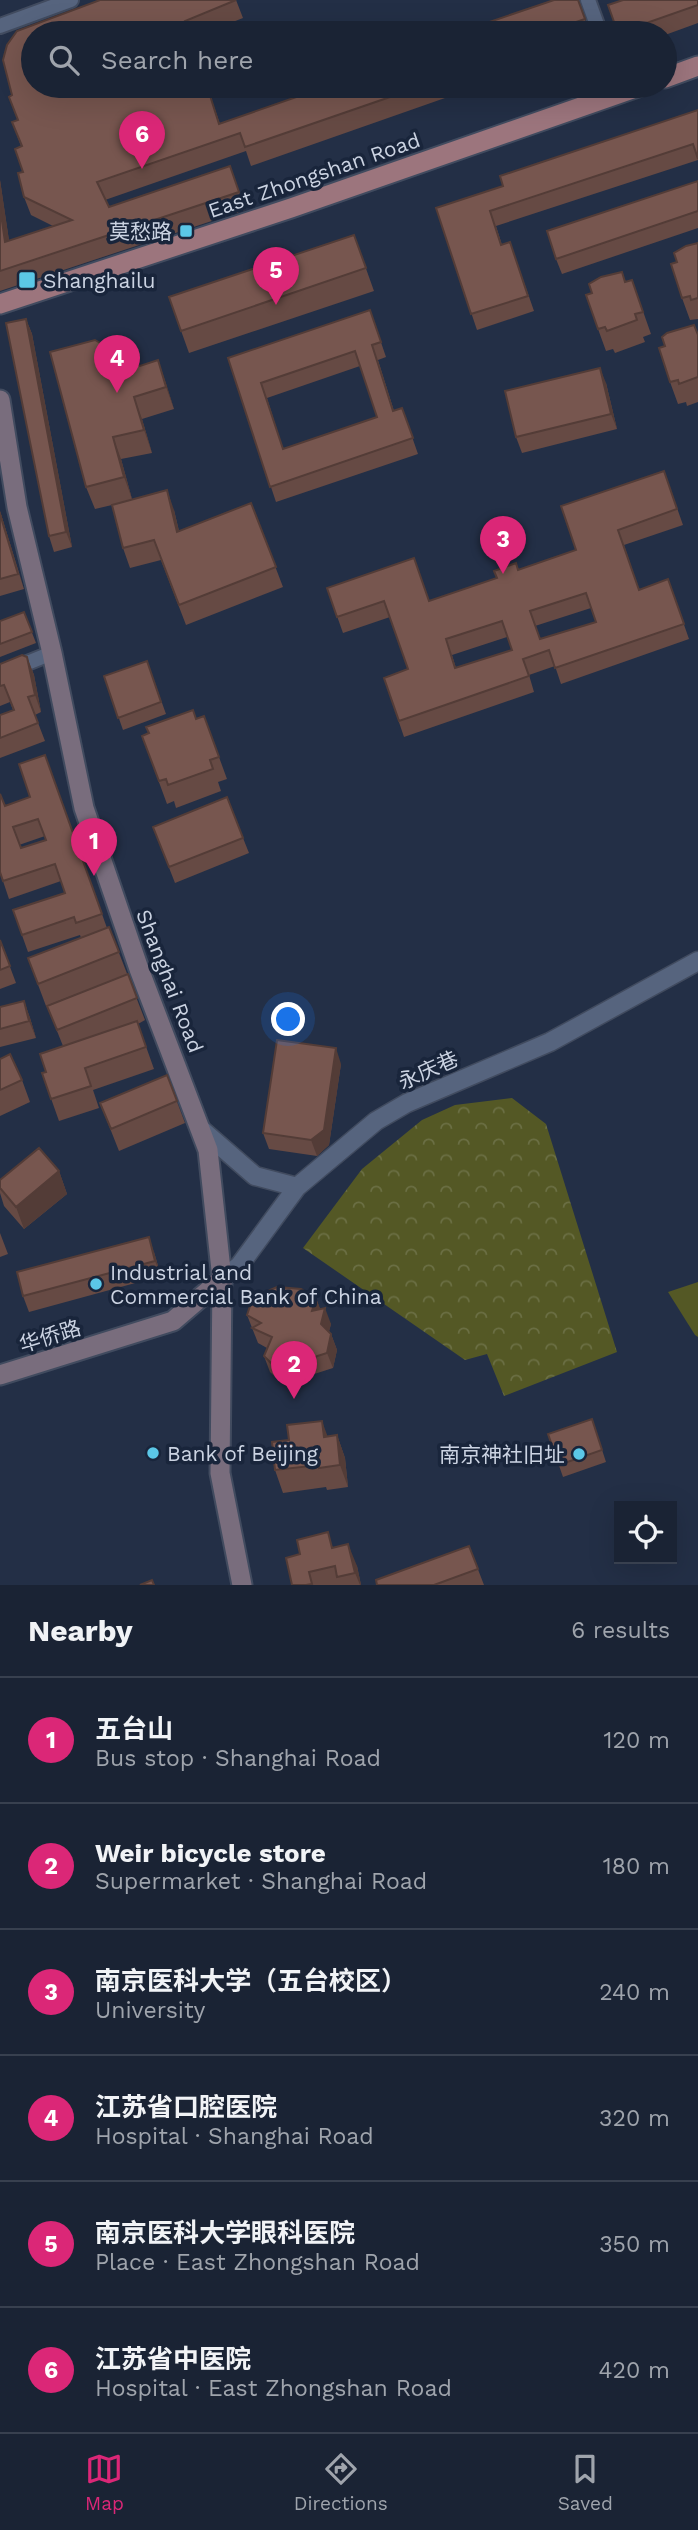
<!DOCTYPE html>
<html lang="en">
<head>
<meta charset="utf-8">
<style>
	:root { --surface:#1a2334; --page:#232b3c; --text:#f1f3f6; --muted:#9fa4ac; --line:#38404f; --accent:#db2777 }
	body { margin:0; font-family:"Work Sans","Noto Sans SC",sans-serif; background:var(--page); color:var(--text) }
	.controls { position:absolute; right:21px; bottom:21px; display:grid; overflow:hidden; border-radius:0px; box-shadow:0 7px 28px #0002 }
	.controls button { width:63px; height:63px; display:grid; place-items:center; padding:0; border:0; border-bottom:2px solid var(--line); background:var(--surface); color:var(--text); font:35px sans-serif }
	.you { position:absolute; left:289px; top:1020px; width:24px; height:24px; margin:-18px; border:5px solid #fff; border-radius:50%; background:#1a73e8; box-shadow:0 0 0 10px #1a73e833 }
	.badge { display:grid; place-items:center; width:46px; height:46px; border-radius:50%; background:var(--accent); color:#fff; font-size:23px; font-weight:700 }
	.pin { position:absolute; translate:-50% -58px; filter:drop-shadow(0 2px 4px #0008) }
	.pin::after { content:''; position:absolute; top:37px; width:24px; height:21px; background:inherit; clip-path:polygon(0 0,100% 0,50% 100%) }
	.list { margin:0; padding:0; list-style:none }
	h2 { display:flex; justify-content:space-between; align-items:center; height:91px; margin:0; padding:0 28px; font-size:30px }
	h2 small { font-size:23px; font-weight:400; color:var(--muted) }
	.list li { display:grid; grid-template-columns:46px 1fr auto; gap:21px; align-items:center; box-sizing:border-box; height:126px; padding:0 28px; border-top:2px solid var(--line) }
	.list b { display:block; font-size:26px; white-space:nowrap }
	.list p { margin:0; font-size:23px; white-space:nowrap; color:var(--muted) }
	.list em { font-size:23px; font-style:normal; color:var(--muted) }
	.icon { flex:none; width:38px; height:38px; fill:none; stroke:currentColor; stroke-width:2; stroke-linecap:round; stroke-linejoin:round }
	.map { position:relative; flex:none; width:698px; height:1585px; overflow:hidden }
	.search { position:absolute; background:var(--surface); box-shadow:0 7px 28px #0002; left:21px; right:21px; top:21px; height:77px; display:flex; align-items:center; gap:18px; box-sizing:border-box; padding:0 24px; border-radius:38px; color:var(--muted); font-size:26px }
	.sheet { height:847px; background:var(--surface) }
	nav { display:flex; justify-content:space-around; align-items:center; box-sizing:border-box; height:98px; border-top:2px solid var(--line); background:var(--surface); font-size:19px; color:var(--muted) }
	nav a { display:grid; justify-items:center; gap:4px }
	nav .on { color:var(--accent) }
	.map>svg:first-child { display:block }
</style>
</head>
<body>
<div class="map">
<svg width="698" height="1585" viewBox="0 0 698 1585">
	<defs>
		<pattern id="park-crowns" width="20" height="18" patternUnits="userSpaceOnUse" patternTransform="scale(1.75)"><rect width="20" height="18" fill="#545825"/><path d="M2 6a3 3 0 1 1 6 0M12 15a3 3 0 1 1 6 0" fill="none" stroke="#6b6f44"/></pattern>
	</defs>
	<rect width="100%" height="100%" fill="#232f46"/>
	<!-- park -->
	<path fill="url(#park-crowns)" d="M512 1098 546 1124 617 1352 504 1396 487 1354 465 1360 303 1248 362 1169 422 1120 455 1105Z"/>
	<!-- pitch -->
	<path fill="#545825" d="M698 1282V1337L695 1335 668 1292Z"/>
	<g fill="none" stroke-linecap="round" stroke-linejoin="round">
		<!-- minor casing -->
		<g stroke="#414b5f" stroke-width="18">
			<path id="minor" d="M588 0 600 33
				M0 26 71 0
				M0 674 52 653"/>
		</g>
		<!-- tertiary casing -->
		<g stroke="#414b5f" stroke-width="21">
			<path id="tertiary" d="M202 1130 255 1176 297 1187
				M222 1279 239 1266 297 1187 376 1121 407 1103 550 1042 698 961"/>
		</g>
		<!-- secondary casing -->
		<g stroke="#414b5f" stroke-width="23">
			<path id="secondary" d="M0 400 17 507 52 653 84 808 139 969 208 1150 222 1279 220 1473 242 1585
				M0 1375 173 1321 222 1279"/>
		</g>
		<!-- primary casing -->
		<g stroke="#414b5f" stroke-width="23">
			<path id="primary" d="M665 78 698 66
				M0 304 291 208 641 86"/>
		</g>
		<!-- minor -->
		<use href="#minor" stroke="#56647e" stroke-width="14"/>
		<!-- tertiary -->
		<use href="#tertiary" stroke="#56647e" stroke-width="18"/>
		<!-- secondary -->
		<use href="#secondary" stroke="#796d7d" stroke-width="19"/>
		<!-- primary -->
		<use href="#primary" stroke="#9c757d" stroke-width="19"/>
	</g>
	<!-- wall -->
	<path fill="#664a44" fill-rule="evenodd" d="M100 0H236L243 18 205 33H33V86H207L220 124 328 86H440L445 98 251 166 246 151 105 200 109 207 230 166 245 210 0 291V180L9 241 53 226 31 215 24 197 18 173 23 172 15 149 21 146 12 122 18 120 9 97 12 95 3 60 7 45 17 31Z
		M578 0 590 33H457Z
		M698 0V23L665 35V33H618Z
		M698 110V160L496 226 502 245 510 242 534 311 477 330 436 208 503 186Z
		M698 181V228L562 274 556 259Z
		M354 235 374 291 189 353 169 297Z
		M698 243V319L690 320 682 298 677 262Z
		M632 280 651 334 643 337 645 342 615 353 613 349 606 351 598 329 625 282Z
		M370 310 386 357 378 360 394 411 402 408 418 454 276 502 228 358ZM360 366 377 417 283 449 267 398Z
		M26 319 32 334 72 547 54 552 49 536Z
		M698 335V402L687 406 686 402 678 404 670 382Z
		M158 360 174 409 142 419 152 453 121 459 132 499 174 510 179 531 251 503 283 587 186 625 161 560 130 568 123 548 112 505 95 509 86 487 140 366Z
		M606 383 617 429 522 453 516 437Z
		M664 471 683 525 624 545 639 590 668 579 689 639 561 684 555 666 529 675 534 692 404 737 384 678 408 669 390 617 343 633 327 588 429 601 576 550ZM591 608 596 622 540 639 535 626ZM507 637 512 650 456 668 452 655Z
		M0 511 24 589 0 596Z
		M24 612 36 643 0 657V621Z
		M27 657 34 675 41 712 35 715 45 741 0 758V715L13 710 10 702 0 706V664Z
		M147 661 166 714 123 730 104 676Z
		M204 716 227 779 218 782 221 791 176 808 174 801 167 804 142 736Z
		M45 755 107 928 109 927 145 1020 138 1024 154 1069 93 1090 99 1108 59 1121 42 1073 46 1072 63 1046 47 1006 81 992 46 1006 28 958 81 938 80 935 28 952 13 910 65 893 61 881 9 899 0 872 5 806 30 797ZM45 836 46 840 21 848 19 845Z
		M243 838 249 853 175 883 159 842Z
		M0 940 16 983 0 989Z
		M24 1001 30 1018 36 1038 0 1047V1007Z
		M0 1059 22 1080 30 1102 0 1116Z
		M341 1064 329 1145 317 1156 269 1149 263 1133Z
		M167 1075 185 1123 119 1151 100 1103Z
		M59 1171 67 1194 24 1229 4 1206 0 1193V1180Z
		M0 1233 8 1254 0 1257Z
		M154 1252 161 1276 29 1312 23 1296Z
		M316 1298 320 1309 331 1324 329 1331 331 1334 337 1350 333 1368 283 1384 270 1372 264 1356 267 1348 258 1343 247 1315Z
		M592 1419 606 1462 563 1477 548 1434Z
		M337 1435 345 1458 348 1487 327 1490 326 1487 283 1493 275 1470 328 1436Z
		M469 1546 484 1585H377Z
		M334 1547 357 1566 361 1585H292Z"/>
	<!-- shaded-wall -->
	<path fill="#533c37" d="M0 180 12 260 5 242 0 207Z
		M26 319 32 334 72 547 66 532Z
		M158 360 166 383 174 409 166 387Z
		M600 368 606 383 617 429 611 414Z
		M134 397 142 419 152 453 144 430Z
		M113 437 121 459 132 499 124 477Z
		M167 490 174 510 184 552 177 532Z
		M0 511 24 589 0 514Z
		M27 657 34 675 41 712 35 695Z
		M24 1001 30 1018 36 1038 29 1021Z
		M336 1048 341 1064 329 1145 317 1156 311 1140Z
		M59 1171 67 1194 24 1229 16 1207Z
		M149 1237 154 1252 161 1276 155 1261Z
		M316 1298 322 1314 312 1311Z
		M325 1308 331 1324 327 1340 321 1324Z
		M331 1334 337 1350 333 1368 327 1353Z
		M322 1421 330 1443 324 1437Z
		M337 1435 345 1458 348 1487 340 1465Z
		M348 1544 357 1566 361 1585H360L355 1573Z"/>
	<!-- building -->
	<path fill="#77564f" stroke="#533c37" stroke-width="2" fill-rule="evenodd" d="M100 0H236L185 21 189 33H33V86H207L219 124 328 86H422L245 147 240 133 97 182 109 207 230 166 239 192 0 271V207L5 242 72 220 24 197 18 173 23 172 15 149 22 146 12 122 18 120 9 97 12 95 3 60 7 45 17 31Z
		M554 0H578L585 19 544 33H457Z
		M623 0H698V5L618 33 608 5Z
		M360 26 362 33H340Z
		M698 110V159L693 144 490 211 501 245 510 242 528 296 471 314 436 208 503 186 500 176Z
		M698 181V211L556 259 547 231Z
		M354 235 366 268 181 331 169 297Z
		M698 243V298L691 300 690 296 682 298 671 264 677 262 674 253 686 246Z
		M622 272 625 282 632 280 643 312 635 314 637 320 607 331 605 327 598 329 586 295 592 293 589 284 601 277Z
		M370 310 381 342 372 345 393 411 402 408 413 438 270 487 228 358ZM355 351 377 417 283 449 261 383Z
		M26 319 66 532 49 536 6 323Z
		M694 325 698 335V377L679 384 678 380 670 382 659 348 665 346 662 337 667 333Z
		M95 340 140 366 158 360 166 387 134 397 144 430 113 437 124 477 86 487 50 352Z
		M600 368 611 414 516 437 505 391Z
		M664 471 677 509 618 530 639 590 668 579 684 624 555 668 549 650 523 659 529 676 399 721 384 678 408 669 384 601 337 617 327 588 414 558 429 601 497 578 494 571 516 563 518 570 576 550 561 506ZM586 593 596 622 540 639 530 611ZM502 621 512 650 455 668 446 639Z
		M167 490 177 532 251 503 276 567 179 605 154 540 123 548 112 505Z
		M0 514 18 574 0 579Z
		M24 612 32 632 0 644V621Z
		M22 655 27 657 35 695 28 697 38 723 0 738V715L14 710 4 685 0 686V664Z
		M147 661 161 702 118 718 104 676Z
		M193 710 196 719 204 716 219 757 210 760 213 769 168 785 166 779 159 781 142 736 149 733 146 727Z
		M45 755 102 914 76 923 74 917 22 935 13 910 65 893 55 864 3 881 0 872V794L5 806 30 797 19 764ZM38 819 46 840 21 848 13 827Z
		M227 797 243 838 169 867 153 827Z
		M109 927 119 952 38 984 28 958Z
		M0 940 10 966 0 970Z
		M128 974 137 998 57 1030 47 1006Z
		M24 1001 29 1021 0 1029V1007Z
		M137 1021 146 1047 85 1068 91 1086 51 1099 42 1073 46 1072 40 1054Z
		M277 1040 336 1048 324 1130 311 1140 263 1133Z
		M10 1054 22 1080 0 1090V1059Z
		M167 1075 177 1101 111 1129 100 1103Z
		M39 1148 59 1171 16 1207 0 1188V1180Z
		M149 1237 155 1261 23 1296 17 1272Z
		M277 1287 301 1289 316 1298 312 1311 325 1308 321 1324 331 1334 327 1353 277 1369 264 1356 272 1337 252 1328 261 1323 247 1315 251 1303 265 1292Z
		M592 1419 602 1450 559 1465 548 1434Z
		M322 1421 324 1437 337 1435 340 1465 319 1468V1465L275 1470 272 1442 289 1440 287 1425Z
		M328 1532 332 1548 348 1544 355 1573 337 1577 335 1566 309 1572 312 1584 306 1585H292L286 1558 300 1554 297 1540Z
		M469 1546 478 1569 434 1585H377L376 1580Z
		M152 1580 154 1585H140Z"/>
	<!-- markers -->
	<g fill="#5bc7e7" stroke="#19253b" stroke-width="2.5">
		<rect x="179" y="224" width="14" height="14" rx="3.5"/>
		<rect x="18" y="271" width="18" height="18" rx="3.5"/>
		<circle cx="96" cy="1284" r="7"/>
		<circle cx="153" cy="1453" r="7"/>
		<circle cx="579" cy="1454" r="7"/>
	</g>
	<g text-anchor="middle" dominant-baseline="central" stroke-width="7" stroke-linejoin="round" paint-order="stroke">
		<!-- street labels -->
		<g font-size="21" fill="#cbd3e2" stroke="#19253b">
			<text transform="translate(314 175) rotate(-19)">East Zhongshan Road</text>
			<text transform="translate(170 981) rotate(69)">Shanghai Road</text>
			<text transform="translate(428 1070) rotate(-24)">永庆巷</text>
			<text transform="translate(50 1336) rotate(-17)">华侨路</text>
		</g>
		<!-- poi labels -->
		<g font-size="21" fill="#cbd3e2" stroke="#19253b" text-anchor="start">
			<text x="172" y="231" text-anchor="end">莫愁路</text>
			<text x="43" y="280">Shanghailu</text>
			<text x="110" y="1272">Industrial and<tspan x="110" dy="24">Commercial Bank of China</tspan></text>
			<text x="167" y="1453">Bank of Beijing</text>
			<text x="565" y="1454" text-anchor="end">南京神社旧址</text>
		</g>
	</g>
</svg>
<div class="controls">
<button><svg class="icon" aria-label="locate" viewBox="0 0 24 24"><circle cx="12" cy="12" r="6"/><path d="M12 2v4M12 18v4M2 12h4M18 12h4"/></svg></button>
</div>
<div class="you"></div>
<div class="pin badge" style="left:94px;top:876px">1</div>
<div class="pin badge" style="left:294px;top:1399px">2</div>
<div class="pin badge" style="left:503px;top:574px">3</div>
<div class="pin badge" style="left:117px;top:393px">4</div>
<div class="pin badge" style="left:276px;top:305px">5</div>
<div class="pin badge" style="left:142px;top:169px">6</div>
<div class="search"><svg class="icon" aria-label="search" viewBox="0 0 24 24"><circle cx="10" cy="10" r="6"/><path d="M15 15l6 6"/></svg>Search here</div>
</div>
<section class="sheet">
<h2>Nearby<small>6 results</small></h2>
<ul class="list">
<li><span class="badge">1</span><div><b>五台山</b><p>Bus stop · Shanghai Road</p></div><em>120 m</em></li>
<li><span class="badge">2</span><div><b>Weir bicycle store</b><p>Supermarket · Shanghai Road</p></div><em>180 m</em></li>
<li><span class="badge">3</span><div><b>南京医科大学（五台校区）</b><p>University</p></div><em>240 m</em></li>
<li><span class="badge">4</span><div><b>江苏省口腔医院</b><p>Hospital · Shanghai Road</p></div><em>320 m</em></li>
<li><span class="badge">5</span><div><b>南京医科大学眼科医院</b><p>Place · East Zhongshan Road</p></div><em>350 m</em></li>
<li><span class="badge">6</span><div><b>江苏省中医院</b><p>Hospital · East Zhongshan Road</p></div><em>420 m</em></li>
</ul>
</section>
<nav>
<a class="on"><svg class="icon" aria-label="map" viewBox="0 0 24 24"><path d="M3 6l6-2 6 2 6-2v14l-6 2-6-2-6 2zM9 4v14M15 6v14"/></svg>Map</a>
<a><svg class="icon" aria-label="directions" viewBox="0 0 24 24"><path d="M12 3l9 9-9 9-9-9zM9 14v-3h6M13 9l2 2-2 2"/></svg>Directions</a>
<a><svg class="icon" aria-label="saved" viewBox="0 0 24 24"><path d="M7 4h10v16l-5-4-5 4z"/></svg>Saved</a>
</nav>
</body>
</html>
